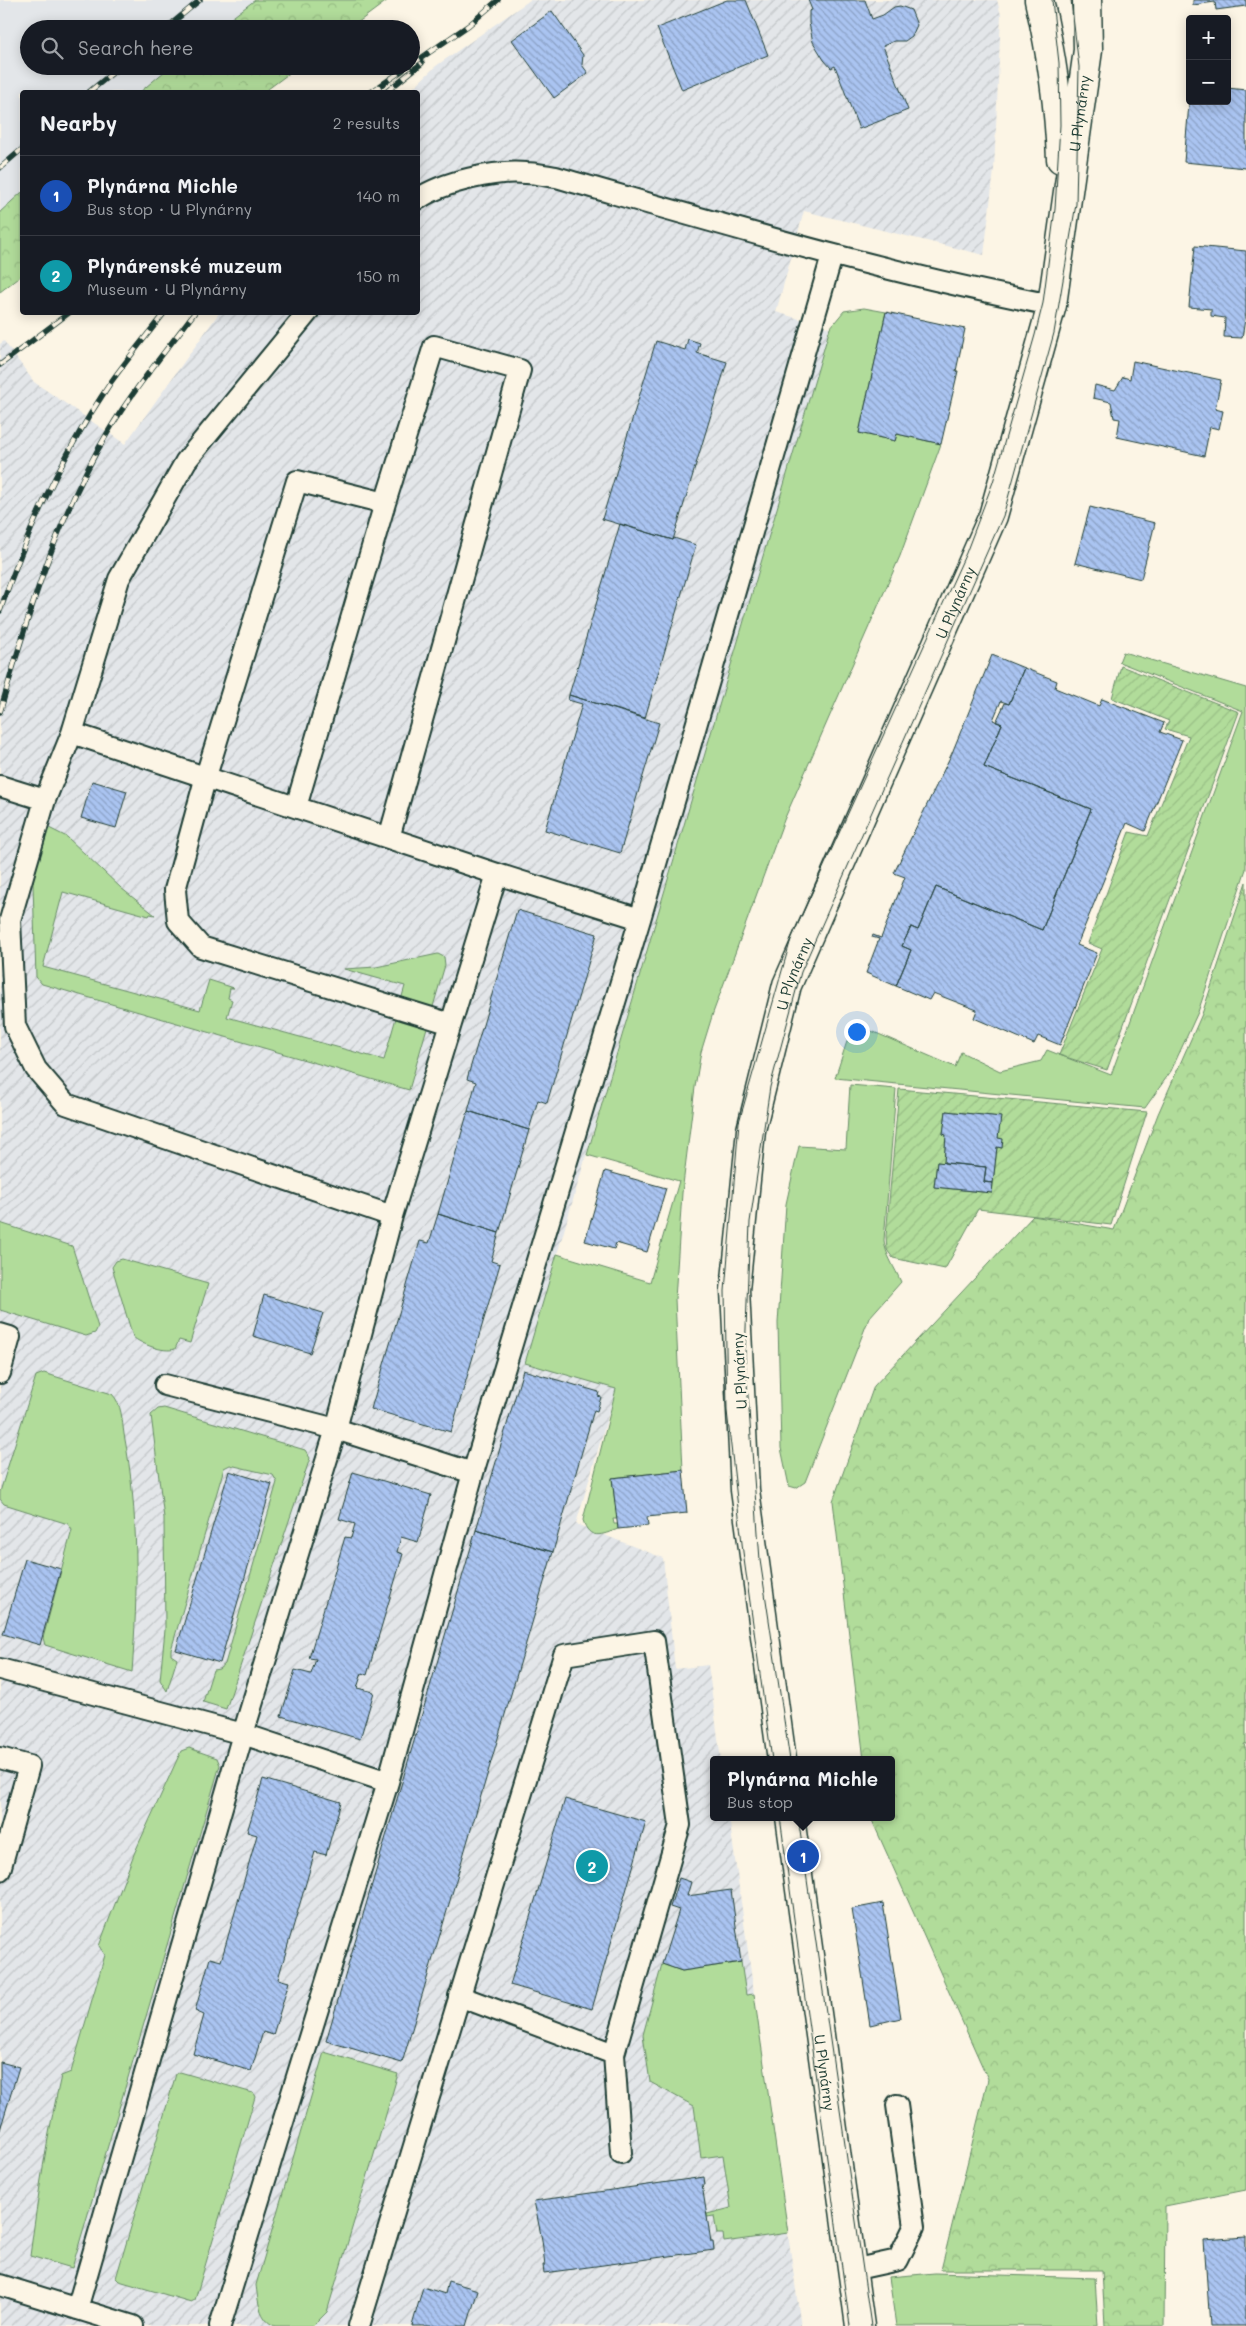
<!DOCTYPE html>
<html lang="en">
<head>
<meta charset="utf-8">
<style>
	:root { --surface:#171b24; --page:#20242c; --text:#f1f3f6; --muted:#9ea1a6; --line:#363941; --accent:#db2777 }
	body { margin:0; font-family:Mali,sans-serif; background:var(--page); color:var(--text) }
	.controls { position:absolute; right:15px; top:15px; display:grid; overflow:hidden; border-radius:5px; box-shadow:0 2px 12px #0003 }
	.controls button { width:45px; height:45px; display:grid; place-items:center; padding:0; border:0; border-bottom:1px solid var(--line); background:var(--surface); color:var(--text); font:25px sans-serif }
	.you { position:absolute; left:856px; top:1031px; width:18px; height:18px; margin:-12px; border:4px solid #fff; border-radius:50%; background:#1a73e8; box-shadow:0 0 0 8px #1a73e833 }
	.badge { display:grid; place-items:center; width:32px; height:32px; border-radius:50%; background:var(--accent); color:#fff; font-size:16px; font-weight:700 }
	.pin { position:absolute; translate:-50% -50%; border:2px solid #fff; box-shadow:0 1px 5px #0006 }
	.popup { position:absolute; left:710px; top:1756px; width:185px; height:65px; box-sizing:border-box; display:grid; place-content:center; border-radius:5px; background:var(--surface); filter:drop-shadow(0 1px 4px #0005); font-size:16px; white-space:nowrap; color:var(--muted) }
	.popup b { font-size:19px; color:var(--text) }
	.popup::after { content:''; position:absolute; left:50%; top:100%; margin-left:-10px; border:10px solid transparent; border-top-color:var(--surface) }
	.list { margin:0; padding:0; list-style:none }
	h2 { display:flex; justify-content:space-between; align-items:center; height:65px; margin:0; padding:0 20px; font-size:21px }
	h2 small { font-size:16px; font-weight:400; color:var(--muted) }
	.list li { display:grid; grid-template-columns:32px 1fr auto; gap:15px; align-items:center; box-sizing:border-box; height:80px; padding:0 20px; border-top:1px solid var(--line) }
	.list b { display:block; font-size:19px; white-space:nowrap }
	.list p { margin:0; font-size:16px; white-space:nowrap; color:var(--muted) }
	.list em { font-size:16px; font-style:normal; color:var(--muted) }
	.icon { flex:none; width:28px; height:28px; fill:none; stroke:currentColor; stroke-width:2; stroke-linecap:round; stroke-linejoin:round }
	.map { position:relative; flex:none; width:1246px; height:2326px; overflow:hidden }
	.search { position:absolute; background:var(--surface); box-shadow:0 2px 12px #0003; left:20px; top:20px; width:400px; height:55px; display:flex; align-items:center; gap:12px; box-sizing:border-box; padding:0 18px; border-radius:28px; color:var(--muted); font-size:19px }
	.panel { position:absolute; background:var(--surface); box-shadow:0 2px 12px #0003; left:20px; top:90px; width:400px; height:225px; border-radius:5px }
	.map>svg:first-child { display:block }
</style>
</head>
<body>
<div class="map">
<svg width="1246" height="2326" viewBox="0 0 1246 2326">
	<defs>
		<pattern id="industrial-furrows" width="10" height="10" patternUnits="userSpaceOnUse" patternTransform="scale(1.25)"><rect width="10" height="10" fill="#e3e6e9"/><path d="M-1 1l2-2M0 10L10 0M9 11l2-2" fill="none" stroke="#c2c6c8"/></pattern>
		<pattern id="forest-crowns" width="20" height="18" patternUnits="userSpaceOnUse" patternTransform="scale(1.25)"><rect width="20" height="18" fill="#b1dc9a"/><path d="M2 6a3 3 0 1 1 6 0M12 15a3 3 0 1 1 6 0" fill="none" stroke="#98be85"/></pattern>
		<pattern id="garden-furrows" width="10" height="10" patternUnits="userSpaceOnUse" patternTransform="scale(1.25)"><rect width="10" height="10" fill="#b1dc9a"/><path d="M-1 1l2-2M0 10L10 0M9 11l2-2" fill="none" stroke="#98be85"/></pattern>
		<pattern id="building-back-hatch" width="6" height="6" patternUnits="userSpaceOnUse" patternTransform="scale(1.25)"><rect width="6" height="6" fill="#aac4f1"/><path d="M-1 5l2 2M0 0l6 6M5-1l2 2" fill="none" stroke="#8aa0c4"/></pattern>
	</defs>
	<rect width="100%" height="100%" fill="#fcf5e5"/>
	<filter id="ink" filterUnits="userSpaceOnUse"><feTurbulence type="fractalNoise" baseFrequency=".02" numOctaves="2"/><feDisplacementMap in="SourceGraphic" scale="10" xChannelSelector="R" yChannelSelector="G"/><feConvolveMatrix kernelMatrix="1 2 1 2 8 2 1 2 1" color-interpolation-filters="sRGB"/></filter>
	<g filter="url(#ink)">
		<!-- built -->
		<path fill="#e3e6e9" d="M0 0H255L217 29H29V66H171L140 92H22V192L0 212Z"/>
		<!-- industrial -->
		<path fill="url(#industrial-furrows)" d="M530 0H997L1001 15 994 170 984 255 804 211 776 312 830 328 525 1363 618 1382 576 1524 663 1558 675 1669 708 1665 721 1760H714V1817H729L801 2326H0V344L4 341 34 382 125 444 219 313 418 312V92H409L436 66Z"/>
		<!-- grass -->
		<path fill="#b1dc9a" stroke="#688c67" d="M864 308 886 312 859 433 895 441 897 434 941 444 900 556 784 820 713 1013 701 1052 695 1087 682 1193 675 1299 683 1470 612 1478 617 1519H613L614 1524H618V1529C602 1535 589 1541 583 1520L616 1389 525 1363 557 1254 650 1282 679 1181 587 1155 830 328 844 311Z
			M1123 652 1246 688V869L1198 1012 1171 1071 1145 1108 835 1078 853 1023 955 1067 961 1052 1000 1071 1041 1061 1047 1050 1111 1075 1243 711 1119 662Z
			M47 827 67 837 121 888 155 915 150 914 149 916 63 892 43 967 200 1010 209 980 234 988H230L228 998 232 1000 227 1017 384 1060 405 986 344 969 376 967 438 954 444 957 445 965 409 1090 42 984 36 977 33 885 36 833Z
			M850 1085 896 1089 884 1240C885 1254 895 1268 901 1282L869 1318 805 1482 796 1488 789 1486 781 1448 778 1323 786 1204 799 1146 846 1149Z
			M0 1223 72 1246 98 1327 95 1333 86 1336 0 1310Z
			M122 1259 208 1284 190 1343 179 1340 175 1349C164 1353 141 1344 133 1337L112 1267 116 1261Z
			M44 1373 112 1394C122 1404 122 1421 124 1434 139 1513 138 1593 132 1672L45 1645 43 1638 72 1530 68 1524 4 1504 0 1499V1492L36 1376Z
			M164 1408 305 1450 310 1458 226 1709 203 1702 213 1670 219 1669 225 1664 277 1482 273 1475 230 1465 224 1468 171 1650V1655L177 1659 167 1691 160 1680 165 1630 164 1518 151 1415 158 1409Z
			M189 1748 217 1758 220 1765 72 2268 30 2256C38 2195 47 2136 61 2076L71 2072 105 1955 99 1946 134 1854 181 1751Z
			M741 1962 746 1995 754 1994 788 2233 724 2242 723 2234H717L714 2216 707 2217V2214L731 2208 723 2155 701 2158 694 2106 650 2082 643 2035 662 1964 682 1971Z
			M324 2052 398 2074 327 2312 313 2326H275C259 2320 258 2300 256 2285Z
			M180 2072 253 2093 255 2097 195 2300 191 2302 119 2281 116 2278 176 2074Z
			M935 2273 1095 2278 1098 2326H896L889 2277Z"/>
		<!-- forest -->
		<path fill="url(#forest-crowns)" stroke="#688c67" d="M255 0H388L349 29H217Z
			M171 66H299L264 92H140Z
			M22 192V275L0 292V212Z
			M1246 882V1744H1244L1246 1751V2190L1165 2206 1164 2326H1105L1102 2270H941L988 2079 871 1818 892 1817V1760H864L833 1501 874 1386 1033 1216 1114 1230 1158 1114 1202 1014Z"/>
		<!-- garden -->
		<path fill="url(#garden-furrows)" stroke="#688c67" fill-rule="evenodd" d="M1121 666 1239 712 1107 1070 1059 1055 1102 949 1088 943 1129 832 1148 836 1189 736 1165 729 1169 721 1112 698Z
			M899 1089 1147 1112 1111 1225 978 1209 945 1269 893 1258 887 1250 886 1236ZM946 1111 1000 1117 998 1138 1002 1148 997 1147 992 1193 934 1187 937 1162 944 1163 946 1135 943 1134Z"/>
		<!-- building -->
		<path fill="url(#building-back-hatch)" stroke="#1f3d34" d="M727 0H746L768 55 682 90 657 28Z
			M808 0H865L872 19 883 15 894 7 900 6 911 10 917 25 912 36 905 41H894L883 46 908 110 859 129 835 66 831 68 824 60 813 42 809 23V11L812 10Z
			M1193 0H1246V6L1216 10 1215 2 1193 5Z
			M552 11 583 55 582 65 588 73 554 98 512 40Z
			M1227 88 1246 90V168L1184 162 1190 92V101H1227Z
			M1195 246 1246 251V313L1242 338 1224 337 1225 318 1211 316V309L1189 307Z
			M886 312 965 329 956 371H958L941 444 897 434 895 441 859 433Z
			M688 339 700 343 697 353 727 362 673 540 602 519 656 341 685 350Z
			M1133 361 1221 380 1215 409 1223 411 1219 429 1210 427 1204 456 1117 437 1120 419 1114 418 1111 402 1093 398 1095 385 1115 390 1123 377 1130 379Z
			M1090 507 1155 523 1141 579 1075 563Z
			M620 524 673 540 674 538 696 545 645 718 569 695Z
			M992 655 1024 668 1009 704 1001 701 993 720 1002 724 984 767 1091 809 1042 930 936 887 918 930 911 927 902 946 911 950 896 986 866 973 879 939 872 937 873 935 881 938 905 877 894 873 952 753Z
			M1024 668 1057 681 1055 688 1099 706 1102 699 1164 723 1160 732 1182 740 1145 831 1127 823 1077 945 1097 953 1060 1045 1038 1036 1034 1044 974 1018 977 1010 933 993 929 1000 896 986 911 950 902 946 911 927 918 930 936 887 1042 930 1091 809 984 767 1002 724 996 722 1005 703 1009 704Z
			M569 695 659 723 620 853 545 830 582 704 568 700Z
			M92 781 127 791 116 828 81 818Z
			M517 910 597 934 547 1103 538 1100 529 1130 468 1111 476 1082 467 1079Z
			M468 1111 529 1130 499 1233 438 1214Z
			M946 1111 1001 1117 998 1138 1003 1139 1002 1148 997 1147 993 1183 984 1182 986 1167 944 1163 946 1135 943 1134Z
			M937 1162 986 1167 984 1182 993 1183 992 1193 934 1187Z
			M605 1171 666 1188 647 1252 616 1243 614 1249 585 1241Z
			M438 1214 499 1233 491 1261 500 1264 451 1432 371 1409 420 1241 429 1243Z
			M264 1295 323 1313 310 1353 253 1336Z
			M523 1370 599 1392 598 1396 601 1397 597 1411 594 1410 553 1552 476 1530Z
			M683 1470 687 1513 647 1517 648 1526 618 1529 612 1478Z
			M229 1471 272 1484 220 1663 176 1650Z
			M353 1472 431 1495 418 1542 401 1537 397 1552 403 1554 367 1675 362 1673 357 1688 374 1692 360 1739 281 1716 295 1670 311 1674 316 1659 309 1658 345 1537 351 1538 355 1524 339 1519Z
			M476 1530 553 1552 402 2063 326 2041Z
			M25 1559 61 1569 40 1645 3 1634Z
			M263 1779 341 1802 326 1855 315 1852 278 1979 289 1982 273 2035 263 2032 251 2071 193 2054 204 2015 195 2011 210 1958 221 1961 257 1835 247 1832Z
			M565 1799 646 1822 592 2009 510 1985Z
			M679 1878 691 1882 687 1896 731 1890 741 1962 682 1971 662 1964 679 1910 670 1907Z
			M883 1903 901 2018 870 2025 852 1909Z
			M0 2062 19 2067 0 2130Z
			M704 2177 705 2185H702L711 2242H713L714 2250 544 2273 543 2265H545L542 2240 534 2201Z
			M1246 2237V2326H1210L1204 2240Z
			M448 2281 478 2290 467 2326H412L423 2287 445 2294Z"/>
		<g fill="none" stroke-linecap="round" stroke-linejoin="round">
			<!-- lane casing -->
			<g stroke="#1f3d34" stroke-width="24">
				<path id="lane" d="M418 199C443 182 495 170 526 173 536 173 546 176 556 177 721 224 884 273 1052 305
					M308 312 186 461 119 579 72 733 45 800 10 920 15 1026 36 1069 66 1104 392 1216
					M385 503 297 481 206 776 175 890 178 921 201 947 451 1024
					M72 733 497 874 640 919
					M0 786 45 800
					M296 807 385 503 434 346 520 370 389 838
					M0 1334 10 1337 0 1373
					M165 1385 336 1429 473 1473
					M0 1669 243 1734 388 1782
					M0 1758 29 1766 0 1870
					M459 1996 614 2054
					M852 2270 898 2260 914 2227 897 2105
					M0 2285 133 2326
					M77 2309 243 1734 336 1429 392 1216 497 874
					M220 2326 388 1782 473 1473 640 919 832 256
					M359 2326 564 1655 654 1641 680 1825 614 2054 621 2153"/>
			</g>
			<!-- secondary casing -->
			<g stroke="#1f3d34" stroke-width="31">
				<g id="secondary">
					<path d="M1039 0C1051 52 1059 106 1061 159"/>
					<path id="s1" d="M782 1760 745 1490 735 1290 751 1130 787 985 993 516 1052 305 1088 50 1087 0"/>
					<path id="s2" d="M790 1817 860 2326"/>
				</g>
			</g>
			<!-- lane -->
			<use href="#lane" stroke="#fcf5e5" stroke-width="20"/>
			<!-- secondary -->
			<use href="#secondary" stroke="#fcf5e5" stroke-width="28"/>
			<!-- tram -->
			<path stroke="#1f3d34" stroke-width="1" d="M772 1760 743 1552 727 1411 725 1291 739 1122 791 939 966 553 993 482 1035 335 1043 303 1055 209 1060 125 1059 63 1052 0
				M790 1760 760 1560 745 1355 750 1222 770 1087 801 972 1003 516 1054 333 1076 204 1079 67 1071 0
				M780 1817 850 2326
				M798 1817 871 2326"/>
			<!-- rail casing -->
			<g stroke="#1f3d34" stroke-width="5.5">
				<path id="rail" d="M165 29 200 0
					M411 65 469 25 498 0
					M89 92 121 66
					M371 92 403 70
					M386 92 422 63
					M0 168 22 149
					M0 365 70 312
					M0 611C27 531 63 453 111 382 128 358 147 335 165 312
					M0 712C28 615 56 519 108 432 133 390 165 352 195 312"/>
			</g>
			<!-- rail -->
			<use href="#rail" stroke="#fcf5e5" stroke-width="4" stroke-dasharray="11" stroke-linecap="butt"/>
		</g>
	</g>
	<g text-anchor="middle" dominant-baseline="central" stroke-width="5" stroke-linejoin="round" paint-order="stroke">
		<!-- street labels -->
		<g font-size="15" fill="#1f3d34" stroke="#fcf5e5">
			<text stroke="none"><textPath href="#s1" startOffset="1708">U Plynárny</textPath></text>
			<text stroke="none"><textPath href="#s1" startOffset="1201">U Plynárny</textPath></text>
			<text stroke="none"><textPath href="#s1" startOffset="796">U Plynárny</textPath></text>
			<text transform="translate(739 1371) rotate(-93)">U Plynárny</text>
			<text stroke="none"><textPath href="#s2" startOffset="258">U Plynárny</textPath></text>
		</g>
	</g>
</svg>
<div class="controls">
<button>+</button>
<button>−</button>
</div>
<div class="you"></div>
<div class="pin badge" style="left:803px;top:1856px;background:#1a4fb4">1</div>
<div class="popup"><b>Plynárna Michle</b>Bus stop</div>
<div class="pin badge" style="left:592px;top:1866px;background:#0f9aa8">2</div>
<div class="search"><svg class="icon" aria-label="search" viewBox="0 0 24 24"><circle cx="10" cy="10" r="6"/><path d="M15 15l6 6"/></svg>Search here</div>
<section class="panel">
<h2>Nearby<small>2 results</small></h2>
<ul class="list">
<li><span class="badge" style="background:#1a4fb4">1</span><div><b>Plynárna Michle</b><p>Bus stop · U Plynárny</p></div><em>140 m</em></li>
<li><span class="badge" style="background:#0f9aa8">2</span><div><b>Plynárenské muzeum</b><p>Museum · U Plynárny</p></div><em>150 m</em></li>
</ul>
</section>
</div>
</body>
</html>
